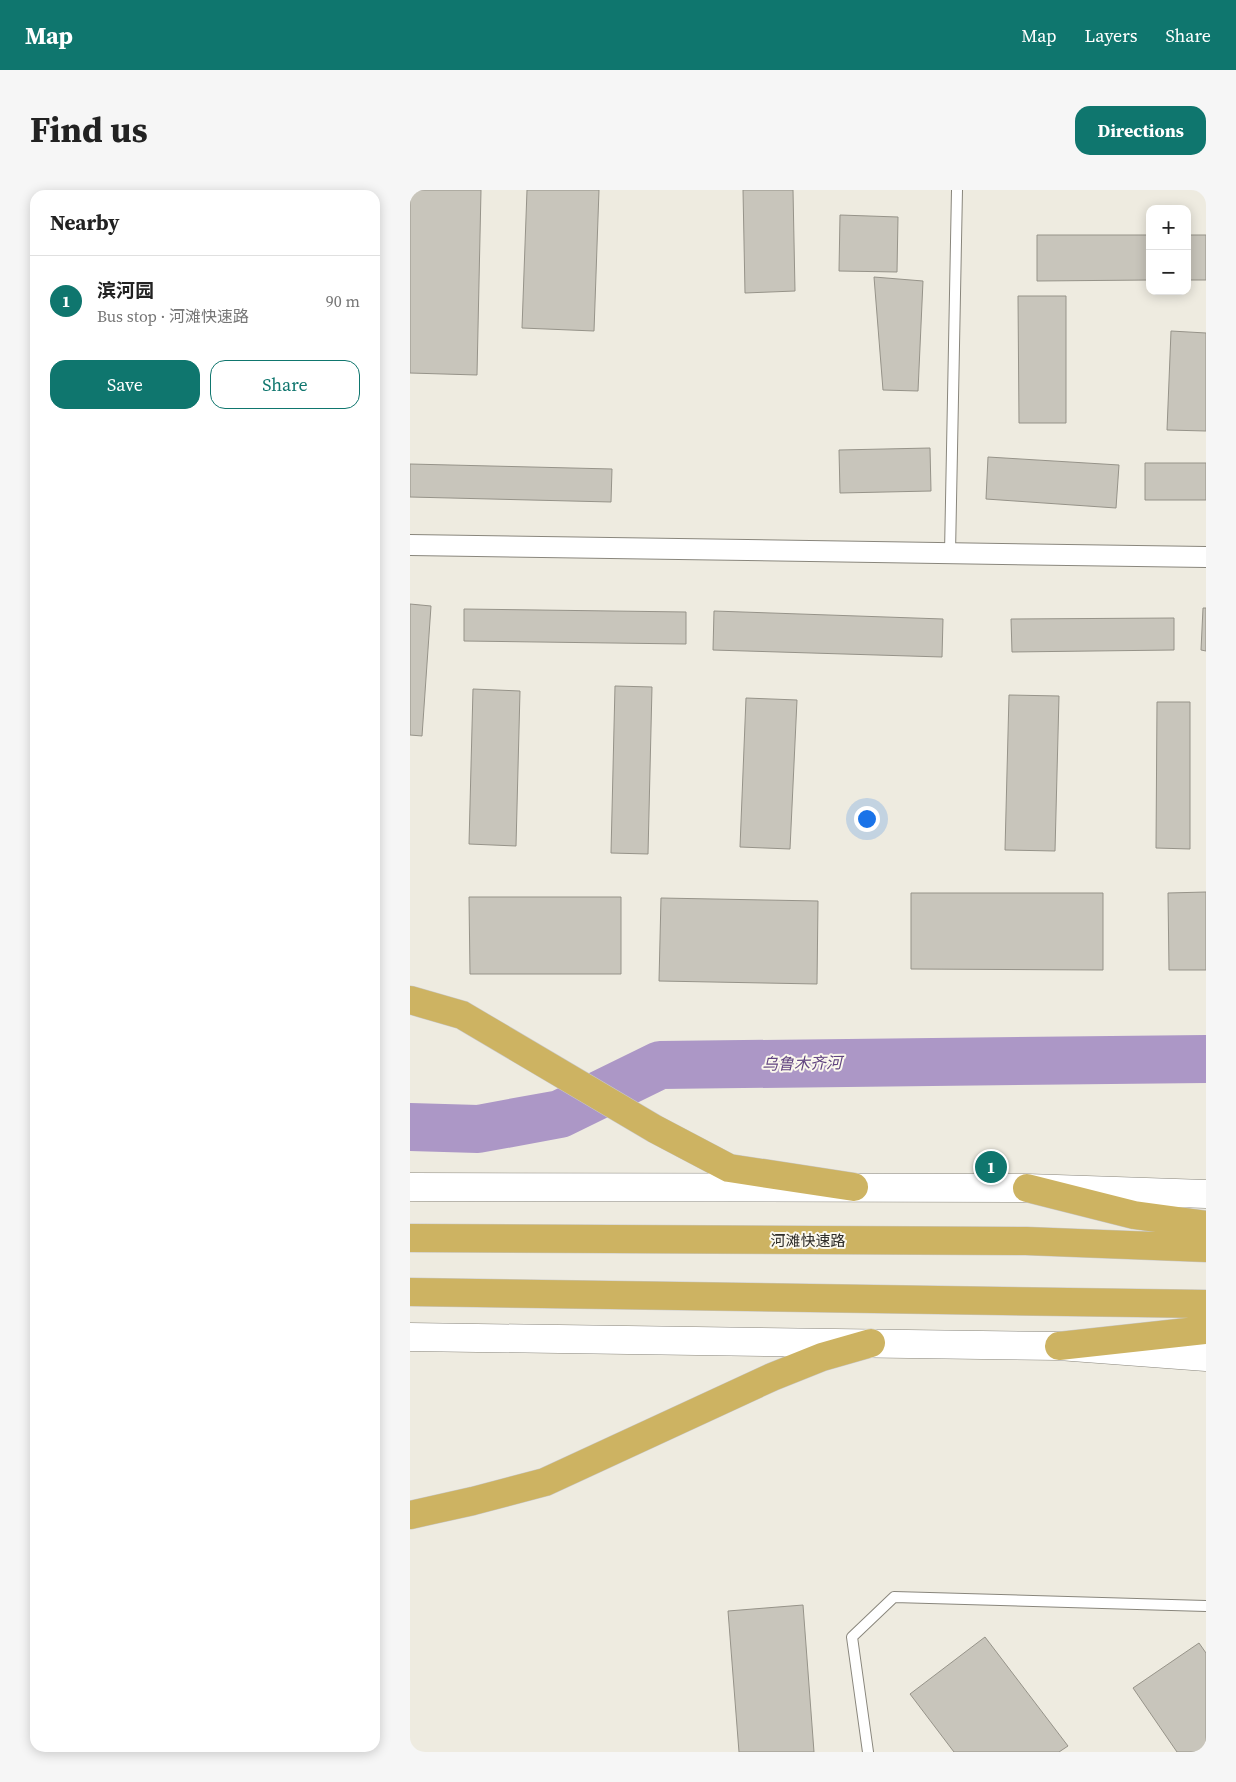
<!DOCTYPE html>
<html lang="en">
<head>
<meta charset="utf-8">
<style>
	:root { --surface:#fff; --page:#f6f6f6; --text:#222; --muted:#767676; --line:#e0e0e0; --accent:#0f766e }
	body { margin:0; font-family:"Source Serif 4","Noto Sans SC",serif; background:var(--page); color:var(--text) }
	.controls { position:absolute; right:15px; top:15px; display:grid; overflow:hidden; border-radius:10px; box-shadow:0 2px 12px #0003 }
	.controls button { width:45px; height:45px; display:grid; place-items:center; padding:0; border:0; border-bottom:1px solid var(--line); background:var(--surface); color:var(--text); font:25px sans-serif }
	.you { position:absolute; left:456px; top:628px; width:18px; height:18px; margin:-12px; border:4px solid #fff; border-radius:50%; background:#1a73e8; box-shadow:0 0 0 8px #1a73e833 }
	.badge { display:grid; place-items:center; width:32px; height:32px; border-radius:50%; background:var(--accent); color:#fff; font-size:16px; font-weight:700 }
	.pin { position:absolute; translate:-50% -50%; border:2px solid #fff; box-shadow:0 1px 5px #0006 }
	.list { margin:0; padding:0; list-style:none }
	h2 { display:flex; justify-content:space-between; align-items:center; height:65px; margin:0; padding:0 20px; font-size:21px }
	h2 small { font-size:16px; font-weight:400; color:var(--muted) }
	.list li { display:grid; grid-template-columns:32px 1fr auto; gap:15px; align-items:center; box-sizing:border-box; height:90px; padding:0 20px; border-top:1px solid var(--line) }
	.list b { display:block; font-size:19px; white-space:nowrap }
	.list p { margin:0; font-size:16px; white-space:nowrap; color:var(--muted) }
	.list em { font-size:16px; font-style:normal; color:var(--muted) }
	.actions { display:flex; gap:10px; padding:15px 20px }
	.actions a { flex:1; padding:11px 0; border:1px solid var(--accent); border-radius:15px; text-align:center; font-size:18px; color:var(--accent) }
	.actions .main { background:var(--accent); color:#fff }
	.map { position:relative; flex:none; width:796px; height:1562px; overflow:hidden; border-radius:15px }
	header { display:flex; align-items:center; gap:30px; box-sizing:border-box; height:70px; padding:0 25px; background:var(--accent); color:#fff }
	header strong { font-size:24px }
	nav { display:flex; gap:28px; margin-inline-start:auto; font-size:18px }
	.intro { display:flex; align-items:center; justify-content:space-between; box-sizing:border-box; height:120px; padding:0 30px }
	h1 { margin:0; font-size:35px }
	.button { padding:12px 22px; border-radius:15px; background:var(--accent); color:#fff; font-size:18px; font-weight:700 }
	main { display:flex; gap:30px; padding:0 30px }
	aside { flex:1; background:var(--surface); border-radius:15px; box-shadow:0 2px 12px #0003 }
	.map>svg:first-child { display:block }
</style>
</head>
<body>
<header>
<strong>Map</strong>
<nav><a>Map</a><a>Layers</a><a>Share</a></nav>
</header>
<div class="intro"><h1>Find us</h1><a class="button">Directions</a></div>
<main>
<aside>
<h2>Nearby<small></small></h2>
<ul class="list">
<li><span class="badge">1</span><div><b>滨河园</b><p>Bus stop · 河滩快速路</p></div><em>90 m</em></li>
</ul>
<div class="actions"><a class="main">Save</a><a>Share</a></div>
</aside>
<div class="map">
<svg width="796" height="1562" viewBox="0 0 796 1562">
	<rect width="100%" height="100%" fill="#eeebe0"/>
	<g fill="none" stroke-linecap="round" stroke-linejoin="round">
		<!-- river -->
		<path stroke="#ac97c6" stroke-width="48" d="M0 937 68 939 150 924 250 875 796 869"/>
	</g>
	<!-- building -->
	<path fill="#c8c5bb" stroke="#969389" d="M0 0H71L67 185 0 183Z
		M117 0H189L184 141 112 138Z
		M333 0H383L385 101 335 103Z
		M430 25 488 27 487 82 429 81Z
		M627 45H740V90L627 91Z
		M777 45H796V90H777Z
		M464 87 513 91 508 201 473 200Z
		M608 106H656V233H609Z
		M761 141 796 143V241L757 240Z
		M520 258 521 301 430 303 429 260Z
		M578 267 709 275 706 318 576 309Z
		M735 273H796V310H735Z
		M0 274 202 279 201 312 0 307Z
		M0 414 21 416 12 546 0 545Z
		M793 418H796V461L791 460Z
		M54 419 276 422V454L54 451Z
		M304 421 533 429 532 467 303 460Z
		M764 428V460L602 462 601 429Z
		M205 496 242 497 238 664 201 663Z
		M63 499 110 501 106 656 59 654Z
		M599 505 649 506 645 661 595 660Z
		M336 508 387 510 380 659 330 657Z
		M747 512H780V659L746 658Z
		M796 702V780H759L758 703Z
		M501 703H693V780L501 779Z
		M59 707H211V784H60Z
		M251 708 408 711 407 794 249 791Z
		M393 1415 404 1562H329L318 1421Z
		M575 1447 658 1556 649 1562H544L500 1504Z
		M789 1453 796 1463V1562H767L723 1498Z"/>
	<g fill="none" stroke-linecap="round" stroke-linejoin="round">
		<!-- lane casing -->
		<g stroke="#89867c" stroke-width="12">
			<path id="lane" d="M540 363 547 0
				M458 1562 442 1447 484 1407 796 1416"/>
		</g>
		<!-- street casing -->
		<g stroke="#89867c" stroke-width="22">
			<path id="street" d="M0 355 796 367"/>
		</g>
		<!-- secondary casing -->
		<g stroke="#89867c" stroke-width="29">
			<path id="secondary" d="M0 997 617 998 796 1004
				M0 1147 649 1156 796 1167"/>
		</g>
		<!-- highway casing -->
		<g stroke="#c9c8c7" stroke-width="29">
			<path id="highway" d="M0 810 52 825 245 939 319 978 444 997
				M617 998 724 1025 796 1035
				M0 1048 616 1051 796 1058
				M0 1102 796 1114
				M649 1156 796 1140
				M0 1325 63 1311 135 1292 362 1187 412 1167 461 1153"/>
		</g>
		<!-- lane -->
		<use href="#lane" stroke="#fff" stroke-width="10"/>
		<!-- street -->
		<use href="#street" stroke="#fff" stroke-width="20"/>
		<!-- secondary -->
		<use href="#secondary" stroke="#fff" stroke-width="28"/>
		<!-- highway -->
		<use href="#highway" stroke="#cdb362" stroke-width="28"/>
	</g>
	<g text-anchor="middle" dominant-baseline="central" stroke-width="4" stroke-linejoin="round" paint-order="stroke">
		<!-- street labels -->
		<g font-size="15" fill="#2f2d29" stroke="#fbf8ed">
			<text x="398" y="1050">河滩快速路</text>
		</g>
		<!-- water labels -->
		<g font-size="16" font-style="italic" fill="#614480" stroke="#fbf8ed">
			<text transform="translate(392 873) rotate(-1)">乌鲁木齐河</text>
		</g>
	</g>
</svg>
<div class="controls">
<button>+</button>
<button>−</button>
</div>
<div class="you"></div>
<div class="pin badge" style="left:581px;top:977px">1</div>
</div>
</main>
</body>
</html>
